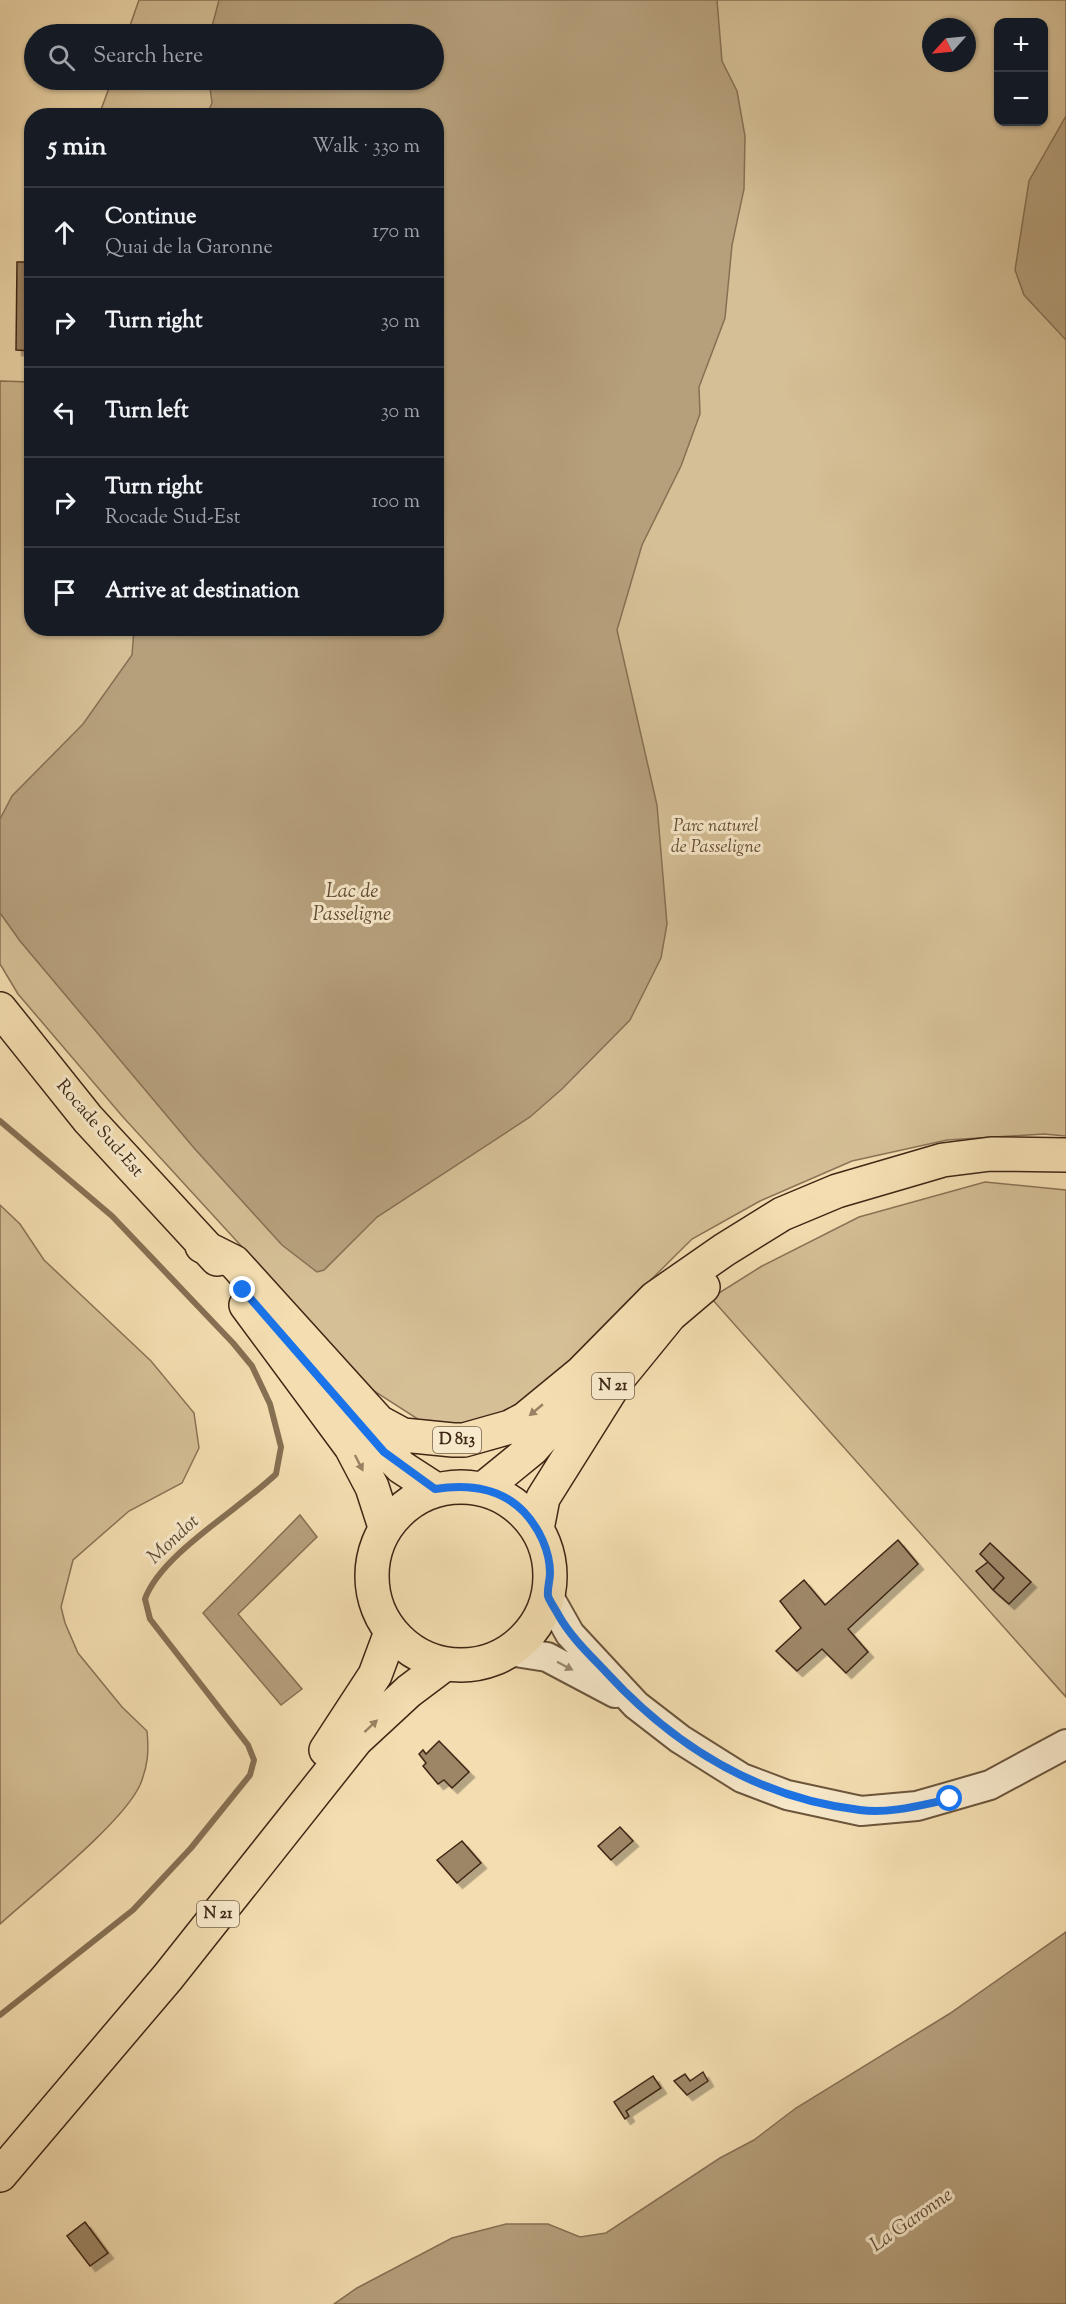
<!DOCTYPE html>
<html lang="en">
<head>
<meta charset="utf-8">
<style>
	:root { --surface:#171b24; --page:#242831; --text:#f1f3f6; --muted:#9ea1a6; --line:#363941 }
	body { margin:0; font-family:"Sorts Mill Goudy",serif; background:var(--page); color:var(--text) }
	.controls { position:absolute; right:18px; top:18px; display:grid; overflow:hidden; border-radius:12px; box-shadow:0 2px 4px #0004 }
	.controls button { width:54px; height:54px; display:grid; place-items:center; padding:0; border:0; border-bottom:2px solid var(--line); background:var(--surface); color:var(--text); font:30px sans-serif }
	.compass { position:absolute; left:922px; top:18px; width:54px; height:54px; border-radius:50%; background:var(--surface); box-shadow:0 2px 4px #0004; rotate:243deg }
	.stop { position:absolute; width:18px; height:18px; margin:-14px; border:4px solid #1a73e8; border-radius:50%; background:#fff }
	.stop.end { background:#1a73e8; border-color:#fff; box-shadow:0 2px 6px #0008 }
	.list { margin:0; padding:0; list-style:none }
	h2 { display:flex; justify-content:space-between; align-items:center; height:78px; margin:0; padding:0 24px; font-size:26px }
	h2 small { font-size:20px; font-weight:400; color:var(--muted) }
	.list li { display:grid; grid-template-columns:39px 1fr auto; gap:18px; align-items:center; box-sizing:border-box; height:90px; padding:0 24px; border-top:2px solid var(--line) }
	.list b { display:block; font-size:22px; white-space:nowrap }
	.list p { margin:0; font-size:20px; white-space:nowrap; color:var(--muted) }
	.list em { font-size:20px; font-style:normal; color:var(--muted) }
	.icon { flex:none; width:33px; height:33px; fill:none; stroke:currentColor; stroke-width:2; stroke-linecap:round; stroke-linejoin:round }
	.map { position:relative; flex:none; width:1066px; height:2304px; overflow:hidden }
	.search { position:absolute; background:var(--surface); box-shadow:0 2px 4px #0004; left:24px; top:24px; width:420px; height:66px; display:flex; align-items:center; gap:15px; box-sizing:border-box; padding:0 21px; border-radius:33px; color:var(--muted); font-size:22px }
	.panel { position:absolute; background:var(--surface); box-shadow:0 2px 4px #0004; left:24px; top:108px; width:420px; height:528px; border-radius:24px }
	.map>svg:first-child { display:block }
</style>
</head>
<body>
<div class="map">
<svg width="1066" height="2304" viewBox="0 0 1066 2304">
	<defs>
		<filter id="shadow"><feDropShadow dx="5.5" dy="5.5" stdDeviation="0" flood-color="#0004"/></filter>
	</defs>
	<rect width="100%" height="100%" fill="#f4deb1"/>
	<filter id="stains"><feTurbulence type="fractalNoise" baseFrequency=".00333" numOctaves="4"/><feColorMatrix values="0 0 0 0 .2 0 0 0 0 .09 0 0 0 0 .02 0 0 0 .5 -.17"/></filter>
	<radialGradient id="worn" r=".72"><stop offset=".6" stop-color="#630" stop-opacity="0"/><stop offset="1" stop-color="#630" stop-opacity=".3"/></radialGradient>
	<!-- green -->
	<path fill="#d5bf96" stroke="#8a7356" stroke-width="1.5" fill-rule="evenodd" d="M139 0H1066V1136L1044 1134 947 1140 852 1161 760 1201 692 1239 532 1398 484 1429 427 1425 374 1391 123 1117 18 994 0 964V381L31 382 32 628H436V116L99 115 112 80H434V34H127ZM998 22H1044V122H998ZM931 27H967V63H931Z
		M985 1182 1066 1190V1697L711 1298 762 1266 859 1217Z
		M0 1205 20 1224 44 1260 151 1361 194 1413 199 1448 182 1483 129 1511 73 1560 61 1607 65 1623 78 1653 122 1707 147 1731C149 1751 148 1766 140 1785 123 1823 34 1893 0 1924Z"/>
	<!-- water -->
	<path fill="#b6a07c" stroke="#867053" stroke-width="1.5" d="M219 0H717L722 61 737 91 745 136 744 189 732 245 725 318 699 387 700 414 681 466 642 545 617 630 657 805 667 924 661 958 630 1020 562 1089 530 1117 377 1217 324 1270 317 1272 282 1245 194 1148 20 941 0 913V819L12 796 83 724 132 655 134 629 436 628V116L207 115 212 103 209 80H434V34H210Z
		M1066 116V340L1024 295 1015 270 1029 181Z
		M300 1515 317 1537 238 1614 302 1689 281 1705 203 1613Z
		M1066 1932V2304H334L357 2288 452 2238 506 2224H548L580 2237 606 2233 720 2158 754 2140 796 2108 949 2014Z"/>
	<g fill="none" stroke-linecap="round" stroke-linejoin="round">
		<!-- stream -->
		<path stroke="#867053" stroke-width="6" d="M0 1121 112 1216 233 1343 252 1366 270 1404 281 1447 276 1474C241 1508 161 1554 145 1599L150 1619 248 1745 254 1760 250 1775 191 1848 133 1910 0 2015"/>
	</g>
	<!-- building -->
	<path fill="#9d8666" stroke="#3e2715" stroke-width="1.5" filter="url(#shadow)" d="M17 262H26L27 277 32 281V351L16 350Z
		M898 1540 918 1564 848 1629 868 1652 846 1673 822 1649 797 1671 776 1651 801 1628 780 1601 804 1580 825 1605Z
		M990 1543 1031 1582 1009 1604 993 1590 1004 1578 980 1554Z
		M988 1562 1004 1578 993 1590 976 1571Z
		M439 1741 469 1772 452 1788 444 1780 438 1784 423 1766 426 1763 419 1754 423 1750 426 1754Z
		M620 1827 633 1841 611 1860 598 1846Z
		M462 1841 481 1863 457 1883 437 1860Z
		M703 2072 708 2081 687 2095 674 2081 685 2074 690 2081Z
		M653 2076 661 2088 626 2111 629 2116 625 2119 614 2102Z
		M85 2222 108 2253 90 2266 67 2236Z"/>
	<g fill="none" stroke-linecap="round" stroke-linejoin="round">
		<!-- minor casing -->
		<g stroke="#6c553c" stroke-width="32">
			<path id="minor" d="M548 1595 570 1634 636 1705 680 1739 742 1778 787 1795 861 1811 917 1806 990 1785 1066 1744
				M509 1651 547 1657 615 1693"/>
		</g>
		<!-- major casing -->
		<g stroke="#3e2715" stroke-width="36">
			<path id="major" d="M0 1009 88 1119 217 1259
				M202 1246 234 1262 379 1422 403 1435 453 1440H464L510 1427 525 1419 581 1373 655 1298 724 1250 782 1214 837 1191 943 1160 991 1154 1066 1155
				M246 1305 351 1447 372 1487 385 1527
				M352 1417 401 1467 435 1489
				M372 1576a89 89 0 1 1 178 0a89 89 0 1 1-178 0Z
				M483 1489 532 1449 579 1396
				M537 1529 543 1498 617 1380 670 1315 703 1287
				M326 1750 375 1675 391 1632
				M0 2175 168 1977 356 1740 409 1691 445 1664"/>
		</g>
		<!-- minor -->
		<use href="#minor" stroke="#f8eacc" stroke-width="28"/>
		<!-- major -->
		<use href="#major" stroke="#f4deb1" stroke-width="33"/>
	</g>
	<!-- one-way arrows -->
	<defs><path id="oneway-solid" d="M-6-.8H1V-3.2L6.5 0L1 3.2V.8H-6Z" transform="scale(1.5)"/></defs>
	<g fill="#998263">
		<use href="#oneway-solid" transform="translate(536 1410) rotate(140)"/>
		<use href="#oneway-solid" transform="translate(359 1463) rotate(63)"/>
		<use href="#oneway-solid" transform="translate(371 1726) rotate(-43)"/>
	</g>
	<use fill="#9b8870" href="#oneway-solid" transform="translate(565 1666) rotate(28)"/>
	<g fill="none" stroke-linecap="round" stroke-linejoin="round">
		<!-- route -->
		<path stroke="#1a73e8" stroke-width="8" d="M243 1290 384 1452 435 1489C467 1484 500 1487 524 1512 539 1528 550 1551 550 1573 550 1580 547 1589 548 1596 550 1602 556 1610 559 1616 571 1637 589 1654 606 1672 674 1746 758 1798 860 1810 889 1814 921 1805 950 1799"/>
	</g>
	<g text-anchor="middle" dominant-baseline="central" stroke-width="6" stroke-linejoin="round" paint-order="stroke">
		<!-- shield labels -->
		<g fill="#f8eacc" stroke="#76624c" stroke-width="1.5">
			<rect x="592" y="1373" width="42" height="26" rx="4.5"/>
			<rect x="433" y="1427" width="48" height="26" rx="4.5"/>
			<rect x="197" y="1901" width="42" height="26" rx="4.5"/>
		</g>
		<g font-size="16" font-weight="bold" fill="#3e2715">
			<text x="613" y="1386">N 21</text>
			<text x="457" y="1440">D 813</text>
			<text x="218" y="1914">N 21</text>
		</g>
		<!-- park labels -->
		<g font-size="18" font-style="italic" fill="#644d35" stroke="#f8eacc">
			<text x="716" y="827">Parc naturel<tspan x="716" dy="21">de Passeligne</tspan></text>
		</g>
		<!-- street labels -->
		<g font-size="18" fill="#3e2715" stroke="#f8eacc">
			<text transform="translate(99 1129) rotate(49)">Rocade Sud-Est</text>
		</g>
		<!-- water labels -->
		<g font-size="20" font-style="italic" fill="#624b34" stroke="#f8eacc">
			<text x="352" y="892">Lac de<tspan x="352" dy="23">Passeligne</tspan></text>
			<text transform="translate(174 1540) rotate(-43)">Mondot</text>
			<text transform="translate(912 2221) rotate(-35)">La Garonne</text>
		</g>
	</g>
	<rect width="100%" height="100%" filter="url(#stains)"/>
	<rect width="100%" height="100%" fill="url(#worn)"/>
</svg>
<div class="controls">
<button>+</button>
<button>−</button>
</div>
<svg class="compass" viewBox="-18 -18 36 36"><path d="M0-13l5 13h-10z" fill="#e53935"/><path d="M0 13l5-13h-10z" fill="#9ea1a6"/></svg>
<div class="stop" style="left:950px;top:1799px"></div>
<div class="stop end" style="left:243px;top:1290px"></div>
<div class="search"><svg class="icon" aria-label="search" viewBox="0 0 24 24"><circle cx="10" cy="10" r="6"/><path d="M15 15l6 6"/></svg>Search here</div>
<section class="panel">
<h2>5 min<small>Walk · 330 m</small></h2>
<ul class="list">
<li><svg class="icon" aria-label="ahead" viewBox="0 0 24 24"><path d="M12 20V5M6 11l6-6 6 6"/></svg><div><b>Continue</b><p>Quai de la Garonne</p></div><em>170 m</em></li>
<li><svg class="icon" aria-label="right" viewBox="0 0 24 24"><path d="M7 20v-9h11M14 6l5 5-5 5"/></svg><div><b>Turn right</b></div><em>30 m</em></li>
<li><svg class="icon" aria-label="left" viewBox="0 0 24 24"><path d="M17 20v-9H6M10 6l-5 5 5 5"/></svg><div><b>Turn left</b></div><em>30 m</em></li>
<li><svg class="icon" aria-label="right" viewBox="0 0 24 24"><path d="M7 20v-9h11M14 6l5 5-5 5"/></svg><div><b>Turn right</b><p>Rocade Sud-Est</p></div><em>100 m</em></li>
<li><svg class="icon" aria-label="arrive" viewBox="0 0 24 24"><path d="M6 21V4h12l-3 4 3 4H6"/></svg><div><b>Arrive at destination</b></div></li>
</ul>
</section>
</div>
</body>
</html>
